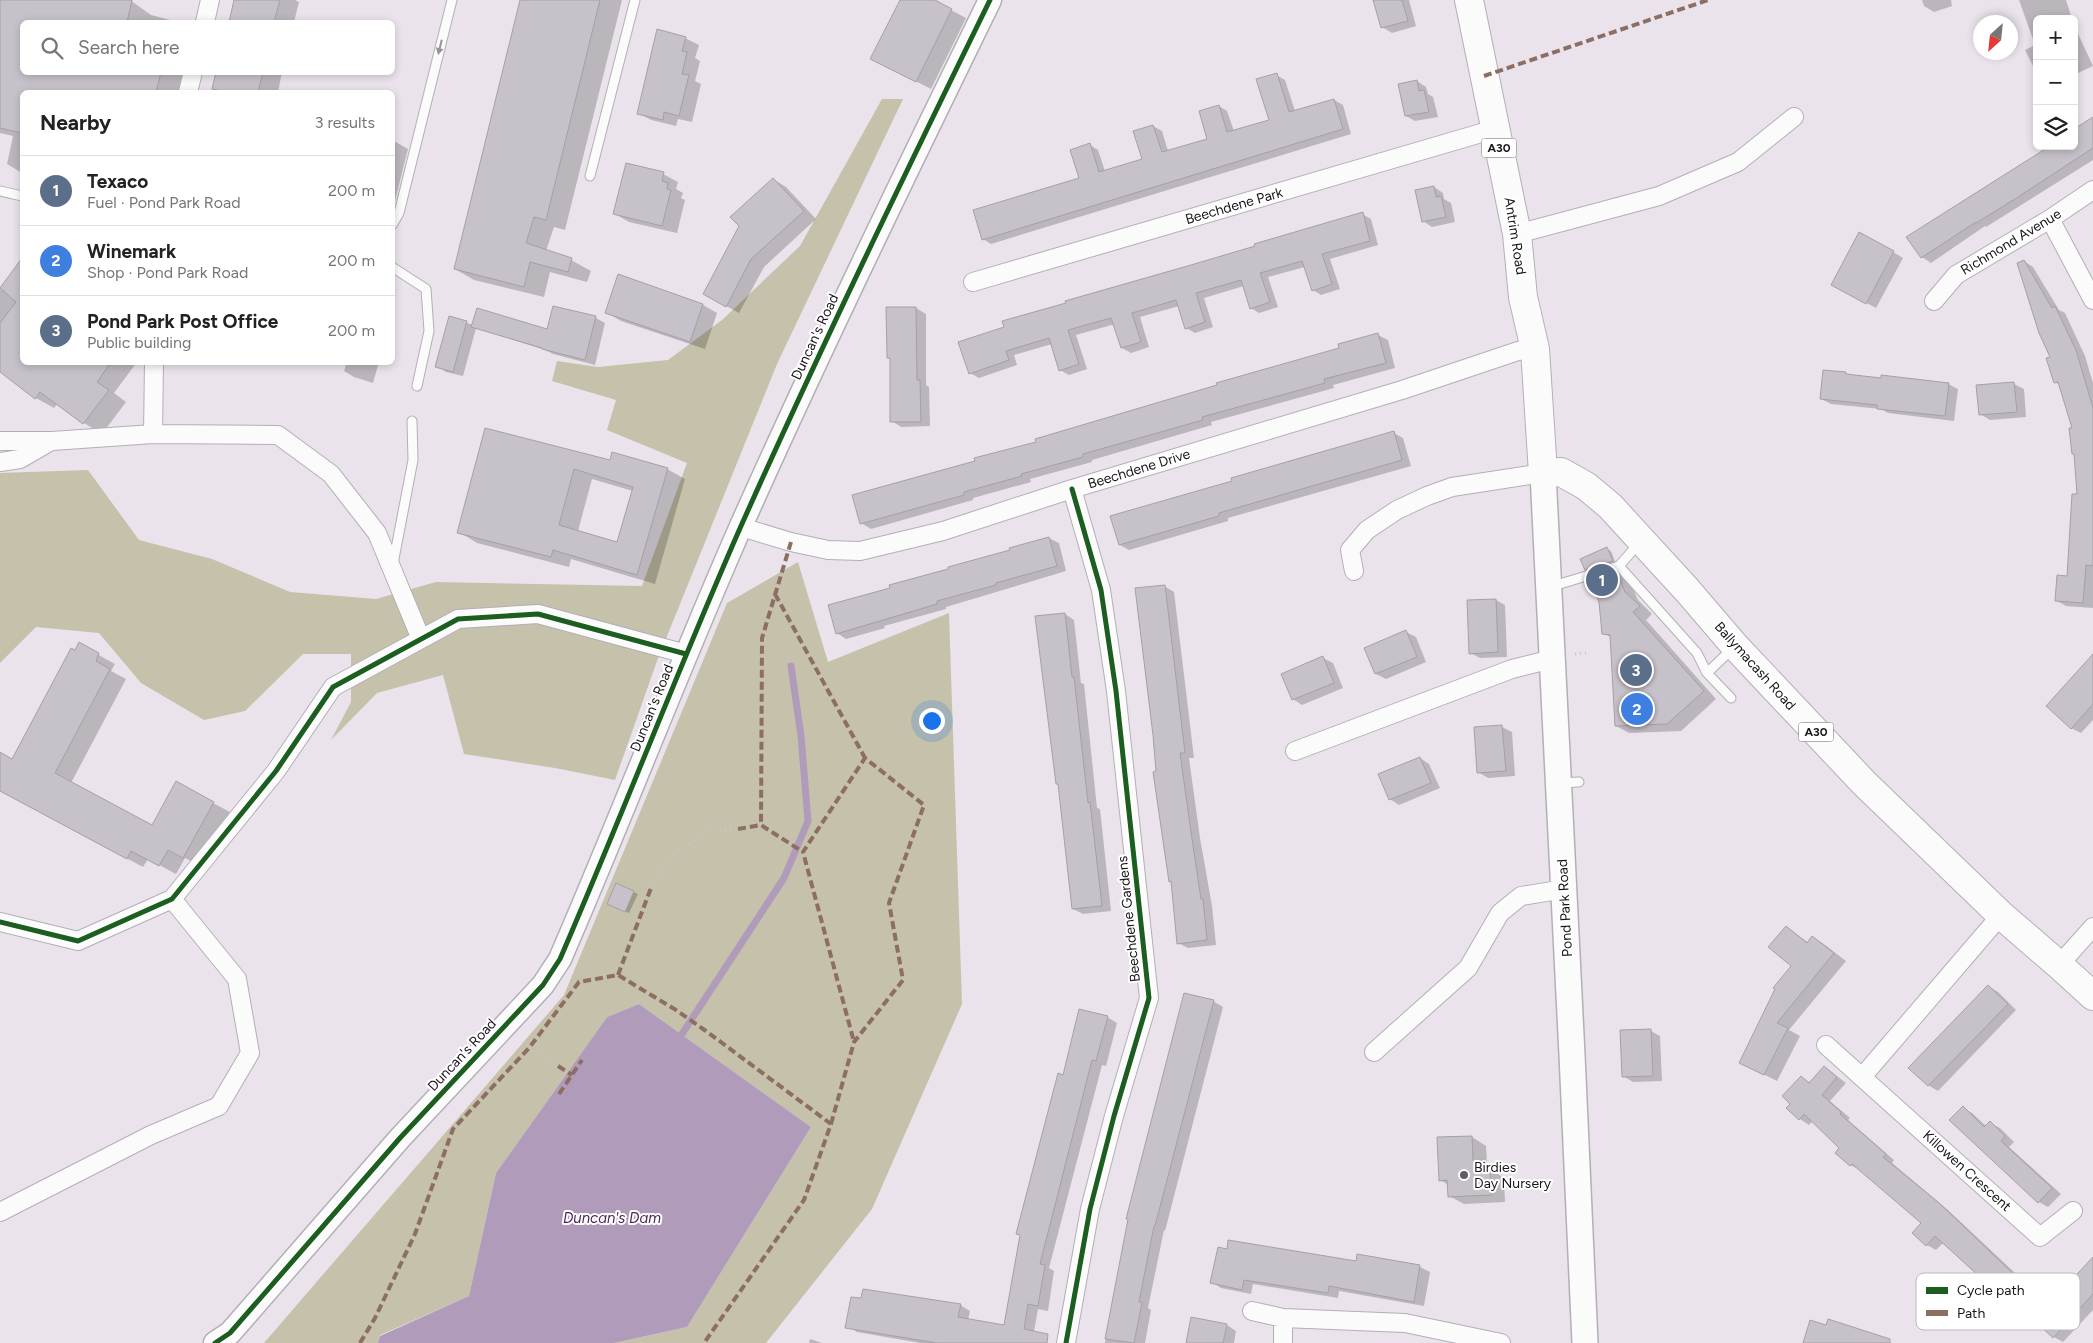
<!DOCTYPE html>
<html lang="en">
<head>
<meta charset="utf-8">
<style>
	:root { --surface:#fff; --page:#f6f6f6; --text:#222; --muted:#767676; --line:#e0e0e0; --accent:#625d64 }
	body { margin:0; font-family:Figtree,sans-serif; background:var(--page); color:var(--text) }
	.controls { position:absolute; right:15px; top:15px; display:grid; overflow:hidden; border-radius:8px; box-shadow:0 2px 8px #0003 }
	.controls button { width:45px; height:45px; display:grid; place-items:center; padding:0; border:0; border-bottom:1px solid var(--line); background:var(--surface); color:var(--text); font:25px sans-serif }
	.compass { position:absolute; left:1973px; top:15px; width:45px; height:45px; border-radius:50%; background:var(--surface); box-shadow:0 2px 8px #0003; rotate:207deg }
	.you { position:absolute; left:931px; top:720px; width:18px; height:18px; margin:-12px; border:4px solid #fff; border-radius:50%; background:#1a73e8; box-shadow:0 0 0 8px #1a73e833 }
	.badge { display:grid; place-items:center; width:32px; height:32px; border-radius:50%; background:var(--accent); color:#fff; font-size:16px; font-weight:700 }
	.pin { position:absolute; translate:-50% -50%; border:2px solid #fff; box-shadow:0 1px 5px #0006 }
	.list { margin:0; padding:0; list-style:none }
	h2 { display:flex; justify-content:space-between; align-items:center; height:65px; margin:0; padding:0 20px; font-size:21px }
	h2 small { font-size:16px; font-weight:400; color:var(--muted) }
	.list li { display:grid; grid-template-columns:32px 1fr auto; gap:15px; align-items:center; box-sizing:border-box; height:70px; padding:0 20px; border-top:1px solid var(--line) }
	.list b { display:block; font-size:19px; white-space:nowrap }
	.list p { margin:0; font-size:16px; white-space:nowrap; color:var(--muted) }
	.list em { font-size:16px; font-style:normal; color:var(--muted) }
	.icon { flex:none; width:28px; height:28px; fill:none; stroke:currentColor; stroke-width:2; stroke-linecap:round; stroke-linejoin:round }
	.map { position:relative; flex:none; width:2093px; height:1343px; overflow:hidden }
	.search { position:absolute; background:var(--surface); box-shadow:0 2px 8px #0003; left:20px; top:20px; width:375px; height:55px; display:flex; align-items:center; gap:12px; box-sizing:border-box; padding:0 18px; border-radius:8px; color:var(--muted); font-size:19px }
	.panel { position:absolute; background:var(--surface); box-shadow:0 2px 8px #0003; left:20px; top:90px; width:375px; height:275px; border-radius:8px }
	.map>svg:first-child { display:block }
</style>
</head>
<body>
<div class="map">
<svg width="2093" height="1343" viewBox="0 0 2093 1343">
	<rect width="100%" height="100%" fill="#eae3ec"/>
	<!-- forest -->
	<path fill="#c5c1aa" d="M882 99H903L777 364 657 661 615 780 555 768 464 754 443 675 377 693 331 740 351 702V654H303L245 711 204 720 141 683 99 633 36 627 0 663V473L88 470 139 540 212 559 290 592 376 599 436 582 642 586 687 463 607 430 616 400 552 381 557 361 598 367 668 360 722 320 800 246Z
		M798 562 828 662 949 613 962 1004 872 1209 766 1343H614L687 1327 811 1127 639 1004 607 1017 496 1173 469 1296 380 1335 378 1343H264L564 995 727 603Z"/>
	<!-- water -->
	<path fill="#b19bba" d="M639 1004 811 1127 687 1327 614 1343H378L380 1336 469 1296 496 1173 607 1017Z"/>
	<!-- shadow -->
	<path fill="#0003" fill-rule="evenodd" d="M0 0H130L151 15 174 21 177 22H22V72H183L178 92H22V173L7 164 13 136 0 133Z
		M235 0H295L299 2 294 22H230Z
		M521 0H622L565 230 554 227 546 251 571 260 591 271 587 282 550 272 544 297 474 280 455 269Z
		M901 0H932L966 18 931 89 886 66Z
		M1374 0H1409L1416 26 1392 33 1382 27Z
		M1922 0H1951L1952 6 1934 12 1924 6Z
		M2019 0H2066L2072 19H2037V74L2025 50 2035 45Z
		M2074 25 2093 66 2074 75Z
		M685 38 699 45 695 58 700 61 695 81 701 84 692 122 678 119 676 126 651 120 638 113Z
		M218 72H282L278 92H220L214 89Z
		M1276 75 1285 80 1295 111 1334 100 1343 105 1351 134 991 244 983 239 1080 178 1090 145 1098 150 1105 171 1144 160 1153 126 1162 131 1168 151 1209 140 1219 106 1227 111 1234 131 1271 121Z
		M1417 81 1426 87 1428 94 1433 97 1438 117 1415 121 1406 116Z
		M2093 119V160L1986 227 1985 226 1931 263 1922 257 1908 237 2074 146Z
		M392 140 408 149 392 213Z
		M663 174 678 182 676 189 683 193 681 198 685 200 677 233 629 222 615 214Z
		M773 179 786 187 816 219 764 267 739 313 717 301Z
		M1434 187 1443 193 1444 199 1451 203 1455 222 1432 227 1423 221Z
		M1362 214 1371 219 1378 245 1330 259 1340 289 1321 295 1313 290 1305 267 1268 277 1278 307 1259 313 1251 308 1244 286 1204 298 1213 327 1195 333 1186 328 1179 306 1140 317 1149 347 1131 353 1122 348 1115 324 1076 335 1087 369 1069 375 1060 370 1052 344 1014 355 1017 365 979 378 970 373 960 343 1192 267Z
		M1893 252 1903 258 1876 308 1842 290Z
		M22 260V362H137L114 393 126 402 102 434 84 423 58 403 54 408 36 398 0 371V290Z
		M2024 261 2033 267 2059 310 2065 313 2085 356 2093 383V608L2066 606 2057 601 2068 577 2078 495 2073 429 2060 385 2055 382 2052 357Z
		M619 276 703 305 717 313 705 349 621 321 606 312Z
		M554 307 596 318 605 323 595 365 553 354 545 350 476 328 463 376 446 372 437 366 450 317 473 325 548 331Z
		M916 308 926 314V385L929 387 930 426 901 427 892 421 891 360 888 358 887 309Z
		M1378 335 1388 340 1395 368 1333 385 1334 388 1211 422 1212 425 1092 460V462L1030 479 1031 482 973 498V500L871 529 861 523 976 462 1340 349Z
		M347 362H379L373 383 354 377 344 371Z
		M1882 379 1948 384 1958 389 1954 421 1888 413 1881 409 1831 404 1821 399Z
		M2014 384 2024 389 2026 417 1990 420 1980 414Z
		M486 429 611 462 667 469 685 479 655 584 571 559 569 567 477 543 459 532ZM592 479 633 491 618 543 578 531Z
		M1394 433 1403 438 1411 466 1228 518V521L1129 550 1120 545Z
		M1049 538 1059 543 1066 571 946 607V609L884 626 885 628 846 639 837 633 891 589Z
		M1607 549 1611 551 1616 564 1590 572 1586 569Z
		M1617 574 1630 582 1638 600 1652 614 1646 620 1716 699 1681 731 1629 733 1616 726 1612 638 1603 633Z
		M1164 586 1174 592 1194 758H1189L1200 838 1212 906 1216 945 1188 948 1178 943 1158 772Z
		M1496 600 1505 605 1507 657 1480 658 1471 653Z
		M1065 614 1074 620 1081 683 1084 684 1097 808 1100 809 1111 911 1083 914 1073 909Z
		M1406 632 1416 637 1426 662 1386 679 1376 674Z
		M79 644 115 664 111 671 126 679 71 783 152 826 213 803 230 812 200 866 185 858 176 874 148 859 143 867 0 791V753L13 760Z
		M1323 658 1333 663 1343 688 1302 705 1293 699Z
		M2093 664V720L2081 733 2071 728Z
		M1502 727 1512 732 1515 776 1488 778 1478 772Z
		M1420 758 1429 764 1440 788 1399 805 1390 799Z
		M617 884 638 894 629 913 613 906Z
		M1786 927 1809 943 1813 937 1825 945 1846 961 1789 1030 1800 1036 1777 1081 1753 1069 1793 965Z
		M1988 986 1998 992 2016 1010 1938 1091 1928 1085Z
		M1213 1001 1223 1007 1165 1231 1164 1230 1148 1308 1151 1310 1145 1343H1105L1130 1219Z
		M1107 1017 1117 1023 1106 1066 1102 1065 1049 1268 1054 1271 1048 1311 1038 1309 1032 1343H920L857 1332 847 1326 960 1305 970 1311 968 1320 1005 1327 1064 1076Z
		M1651 1031 1660 1036 1662 1081 1633 1082 1623 1076Z
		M1825 1067 1846 1083 1830 1101 1850 1118 1848 1120 1894 1160 1892 1163 1948 1210 2030 1287 2015 1303 2005 1298 1944 1242 1936 1250 1927 1245 1922 1223 1861 1170 1850 1165 1841 1147 1813 1121 1809 1125 1800 1119 1792 1104 1801 1077 1811 1083Z
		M1963 1108 1972 1113 1986 1126 1990 1123 2000 1128 2014 1142 2009 1147 2061 1194 2048 1207 2039 1202Z
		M1472 1137 1486 1146 1487 1164 1497 1170 1498 1174 1504 1178 1505 1202 1464 1204 1449 1196V1185L1440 1180Z
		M1358 1256 1420 1267 1430 1272 1424 1306 1339 1291 1338 1298 1253 1284 1251 1294 1221 1288 1212 1282 1357 1263Z
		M2093 1258V1310L2063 1342 2054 1337Z
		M1227 1325 1236 1331 1234 1343H1187Z
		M810 1339 822 1343H809Z"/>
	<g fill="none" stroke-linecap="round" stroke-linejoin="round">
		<!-- stream -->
		<path stroke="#b19bba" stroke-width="7" d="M682 1034 784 878 808 821 801 736 791 666"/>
	</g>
	<!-- building -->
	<path fill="#c7c1c9" stroke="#a5a0a7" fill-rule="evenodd" d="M0 0H132L127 22H22V72H161L156 92H22V133L0 128Z
		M234 0H280L274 22H229Z
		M520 0H600L546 220 534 217 526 243 572 258 568 272 530 262 524 287 454 269Z
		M900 0H935L952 9 916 82 870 59Z
		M1373 0H1402L1408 21 1381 28Z
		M657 29 686 37 682 51 687 52 682 74 689 75 679 116 664 112 663 120 637 114Z
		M216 72H263L258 92H226L212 89Z
		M1277 73 1289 112 1334 99 1343 129 982 240 973 210 1079 178 1070 150 1090 143 1099 172 1142 159 1133 131 1153 125 1162 152 1207 139 1199 111 1219 105 1227 132 1269 120 1256 79Z
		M1417 80 1419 91 1424 90 1429 112 1405 116 1398 84Z
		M2093 117V148L2015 199 1976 223V222L1921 258 1906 237 2050 146H2074V129Z
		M626 163 664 172 662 181 668 183 667 189 671 190 662 226 613 214Z
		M773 178 804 211 751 259 726 307 703 294 739 226 730 217Z
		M1434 186 1436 197 1441 196 1446 217 1422 222 1415 190Z
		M1363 212 1370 241 1322 254 1332 284 1312 291 1302 261 1260 273 1270 302 1250 309 1241 280 1196 293 1205 322 1185 329 1176 300 1132 313 1141 342 1121 348 1111 318 1068 330 1079 364 1059 371 1049 338 1006 351 1009 360 969 374 958 342 1004 327 1002 321 1066 303 1065 301 1191 265 1255 246 1254 244Z
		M1859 232 1894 251 1866 304 1831 285Z
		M22 258V362H111L97 382 109 390 83 424 40 392 35 399 0 372V323L16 302 0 288Z
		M2024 260 2052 308 2055 306 2076 350 2093 408V566L2086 565 2083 603 2055 601 2057 575 2067 576 2072 494H2077L2074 454H2072L2069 428H2072L2058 382 2054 383 2046 358 2050 357 2039 333 2017 263Z
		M618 274 703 304 690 342 605 313Z
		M553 306 596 316 585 360 542 349V348L471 327 477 308 547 329Z
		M886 307H916L917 380H920L921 422H890V358H887Z
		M449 316 467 321 453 372 435 367Z
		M1378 333 1386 363 1324 379 1325 383 1202 417 1203 420 1083 454V457L1021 474 1022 476 964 492V495L860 524 852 495 975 461 974 458 1036 442 1035 439 1217 385 1216 383 1339 348 1338 344Z
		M1823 370 1846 372V374L1881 378V375L1949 383 1945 416 1877 409V405L1820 399Z
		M2014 382 2017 412 1979 415 1976 385Z
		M485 428 610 460 612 452 668 468 637 575 553 550 551 557 457 533ZM574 469 633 487 617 542 559 525Z
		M1394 431 1402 460 1219 513V516L1119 545 1110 516 1232 481 1231 478Z
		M1049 537 1057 566 996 583V585L937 601V604L836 634 828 605 890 588 889 585 948 569V567L1010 550 1009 548Z
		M1607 547 1613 561 1585 570 1580 559Z
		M1617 573 1625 592 1640 606 1633 612 1704 691 1667 724 1615 726 1610 635 1602 634 1599 602 1590 581Z
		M1165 585 1185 753H1180L1191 832 1201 899H1203L1207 940 1177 944 1171 881 1169 882 1153 772 1156 771 1153 735 1135 588Z
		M1496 599 1498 652 1469 654 1467 600Z
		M1065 613 1072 677H1074L1088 803 1090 802 1102 906 1072 909 1058 784H1056L1035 616Z
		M1406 630 1417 657 1375 674 1364 648Z
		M79 642 99 653 96 661 110 669 55 773 152 825 176 781 214 802 183 858 168 850 159 866 131 851 127 859 0 791V752L12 759 71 648 75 650Z
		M2093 654V704L2071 729 2046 706Z
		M1323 656 1334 683 1292 700 1281 674Z
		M1502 725 1506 771 1477 773 1474 727Z
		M1420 757 1431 783 1389 800 1378 774Z
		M616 883 634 891 625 912 607 904Z
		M1786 926 1807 943 1812 936 1834 953 1777 1023 1788 1028 1764 1075 1739 1063 1775 989 1773 988 1791 966 1768 947Z
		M1988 985 2008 1004 1928 1086 1908 1068Z
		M1184 993 1214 1000 1155 1226H1154L1139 1302 1142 1303 1134 1343 1105 1339 1128 1219H1126Z
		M1079 1009 1108 1016 1096 1061 1092 1060 1040 1264 1045 1265 1038 1306 1028 1304 1024 1329 1048 1334 1047 1343H937L845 1328 851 1297 861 1298 863 1289 961 1304 958 1317 1004 1325 1020 1235 1016 1234 1058 1073 1063 1075Z
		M1651 1029 1653 1076 1622 1077 1620 1030Z
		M1824 1066 1837 1077 1822 1095 1841 1112 1840 1114 1886 1154 1883 1157 1939 1203 2021 1281 2004 1299 1935 1236 1926 1246 1912 1233 1921 1223 1852 1164 1850 1166 1835 1153 1839 1148 1804 1114 1799 1120 1786 1108 1790 1104 1782 1096 1801 1076 1809 1083Z
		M1963 1106 1984 1127 1990 1121 2005 1136 2001 1141 2052 1188 2038 1203 1949 1120Z
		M1472 1136 1473 1161 1483 1160V1169H1490L1491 1195 1448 1197 1447 1180 1439 1181 1437 1137Z
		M1228 1240 1356 1261 1357 1254 1420 1265 1414 1302 1329 1286 1328 1293 1244 1280 1242 1290 1210 1283 1218 1247 1227 1249Z
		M2093 1257V1294L2053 1338 2034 1320Z
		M1191 1317 1227 1324 1223 1343H1186Z
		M1828 1319 1890 1339V1343H1803L1810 1320 1826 1325Z"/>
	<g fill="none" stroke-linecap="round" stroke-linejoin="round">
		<!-- service casing -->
		<g stroke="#b4aeb6" stroke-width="11">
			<path id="service" d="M590 176 635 0
				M0 191 22 196
				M392 225 399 213 452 0
				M392 267 426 289 429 331 417 386
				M393 564 413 460 412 421
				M1619 566 1697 653 1707 673
				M1550 587 1619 566 1640 542
				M1731 698 1707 673 1732 649
				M1559 783 1579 782"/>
		</g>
		<!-- minor casing -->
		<g stroke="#b4aeb6" stroke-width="20">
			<path id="minor" d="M205 22 210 0
				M188 92 193 72
				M2050 219 2093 300
				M1517 234 1659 196 1738 162 1794 117
				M973 282 1495 129
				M1934 301 1956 275 2050 219 2093 190
				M153 434 154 362
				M0 441H52L153 434 278 435 331 474 377 533 421 639
				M0 462 20 459 51 441
				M741 527 791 542 828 550 860 551 943 531 1072 489 1402 390 1518 351 1535 349
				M1354 571 1350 550 1367 530 1397 510 1427 496 1452 487 1543 473
				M1295 751 1512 669 1552 659
				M0 922 78 941 172 899 276 771 333 687 458 619 538 614 686 654
				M2059 965 2093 927
				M1826 1045 2040 1237 2073 1211
				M1374 1052 1468 968 1500 913 1521 896 1564 889
				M1862 1077 2001 915
				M0 1212 151 1135 219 1106 250 1053 237 979 172 899
				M1252 1311 1283 1318 1405 1323 1501 1343
				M1283 1318V1343
				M1066 1343 1090 1209 1114 1116 1149 998 1116 691 1101 590 1072 489"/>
		</g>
		<!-- tertiary casing -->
		<g stroke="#b4aeb6" stroke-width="25">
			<path id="tertiary" d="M215 1343 230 1333 400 1138 543 985 560 959C622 816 678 669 741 526 820 349 905 174 990 0"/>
		</g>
		<!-- secondary casing -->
		<g stroke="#b4aeb6" stroke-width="28">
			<path id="secondary" d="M1543 473 1572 1055 1585 1343"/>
		</g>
		<!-- primary casing -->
		<g stroke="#b4aeb6" stroke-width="30">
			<path id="primary" d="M1469 0 1517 234 1523 297 1535 349 1543 473 1561 472 1586 486 1610 506 1687 590 1735 646 1864 783 2001 915 2059 965 2093 996"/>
		</g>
		<!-- path -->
		<path stroke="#c8c6c8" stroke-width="3" stroke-dasharray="1 4" stroke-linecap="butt" d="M1575 654 1586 653
			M651 888 667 859 710 830 738 829
			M529 1048 558 1066"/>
		<!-- service -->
		<use href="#service" stroke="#fcfbfc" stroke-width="9"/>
		<!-- minor -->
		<use href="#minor" stroke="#fcfbfc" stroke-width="18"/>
		<!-- tertiary -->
		<use href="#tertiary" stroke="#fcfbfc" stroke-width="22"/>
		<!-- secondary -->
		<use href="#secondary" stroke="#fcfbfc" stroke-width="25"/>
		<!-- primary -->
		<use href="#primary" stroke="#fcfbfc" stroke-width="28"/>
		<!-- quiet -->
		<path stroke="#8d6e63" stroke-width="4" stroke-dasharray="8 4" stroke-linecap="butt" d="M1484 76 1708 0
			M791 542 762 638 761 825 803 852
			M775 594 865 758
			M738 829 761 825
			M618 975 651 888
			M558 1066 572 1075
			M559 1094 582 1060
			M831 1124 854 1042 903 980 889 903 924 805 865 758 803 852 854 1042
			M360 1343 375 1318 415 1234 453 1129 529 1048 579 982 618 975 676 1010 706 1031 831 1124 804 1200 704 1343"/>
		<!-- cycleway casing -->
		<g stroke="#fff" stroke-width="8">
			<path id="cycleway" d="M0 922 78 941 172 899 276 771 333 687 458 619 538 614 686 654
				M215 1343 230 1333 400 1138 543 985 560 959C622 816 678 669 741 526 820 349 905 174 990 0
				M1066 1343 1090 1209 1114 1116 1149 998 1116 691 1101 590 1072 489"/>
		</g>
		<!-- cycleway -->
		<use href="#cycleway" stroke="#1b5e20" stroke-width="5"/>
	</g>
	<!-- one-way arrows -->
	<defs><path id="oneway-solid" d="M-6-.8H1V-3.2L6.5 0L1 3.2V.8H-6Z" transform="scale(1.25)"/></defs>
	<use fill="#969497" href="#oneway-solid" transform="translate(440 47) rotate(104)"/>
	<!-- markers -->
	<circle fill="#625d64" stroke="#fff" stroke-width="2" cx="1464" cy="1175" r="5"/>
	<g text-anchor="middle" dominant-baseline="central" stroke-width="4" stroke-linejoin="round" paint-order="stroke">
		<!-- shield labels -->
		<g fill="#fff" stroke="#5e5b5f" stroke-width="1">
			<rect x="1481.5" y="138.5" width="35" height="19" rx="4"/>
			<rect x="1798.5" y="722.5" width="35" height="19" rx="4"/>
		</g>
		<g font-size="12" font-weight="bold" fill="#19151b">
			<text x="1499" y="148">A30</text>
			<text x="1816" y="732">A30</text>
		</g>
		<!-- street labels -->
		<g font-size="14" fill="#19151b" stroke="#fff">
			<text transform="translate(1234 206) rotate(-16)">Beechdene Park</text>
			<text transform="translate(1515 236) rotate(81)">Antrim Road</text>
			<text transform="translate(2011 242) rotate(-31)">Richmond Avenue</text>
			<text transform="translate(815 337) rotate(-65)">Duncan's Road</text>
			<text transform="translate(1139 469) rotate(-17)">Beechdene Drive</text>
			<text transform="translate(1755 666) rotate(48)">Ballymacash Road</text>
			<text transform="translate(652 708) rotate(-68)">Duncan's Road</text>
			<text transform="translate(1565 908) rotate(-93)">Pond Park Road</text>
			<text transform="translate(1129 919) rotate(-96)">Beechdene Gardens</text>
			<text transform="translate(462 1055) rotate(-47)">Duncan's Road</text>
			<text transform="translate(1967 1171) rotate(42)">Killowen Crescent</text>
		</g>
		<!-- poi labels -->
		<g font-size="14" fill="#19151b" stroke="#fff" text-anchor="start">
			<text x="1474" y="1167">Birdies<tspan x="1474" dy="16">Day Nursery</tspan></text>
		</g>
		<!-- water labels -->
		<g font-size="15" font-style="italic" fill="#4d2659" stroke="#fff">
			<text x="612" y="1218">Duncan's Dam</text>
		</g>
	</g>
	<!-- legend -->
	<rect x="1916" y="1273" width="164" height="57" rx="8" fill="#fff" stroke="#bab9bb" stroke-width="1"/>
	<rect x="1926" y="1287" width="22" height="7" fill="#1b5e20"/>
	<rect x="1926" y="1310" width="22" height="6" fill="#8d6e63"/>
	<g font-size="14" fill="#19151b">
		<text x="1957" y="1295">Cycle path</text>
		<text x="1957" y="1318">Path</text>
	</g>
</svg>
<div class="controls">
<button>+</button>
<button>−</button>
<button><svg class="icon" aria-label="layers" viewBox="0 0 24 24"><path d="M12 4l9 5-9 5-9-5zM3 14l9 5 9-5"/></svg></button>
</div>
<svg class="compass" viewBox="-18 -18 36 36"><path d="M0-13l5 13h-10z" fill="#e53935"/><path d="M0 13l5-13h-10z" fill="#767676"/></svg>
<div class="you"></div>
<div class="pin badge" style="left:1602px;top:580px;background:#5c6f8a">1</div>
<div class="pin badge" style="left:1637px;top:709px;background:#3f7fe0">2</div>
<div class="pin badge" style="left:1636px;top:670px;background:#5c6f8a">3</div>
<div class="search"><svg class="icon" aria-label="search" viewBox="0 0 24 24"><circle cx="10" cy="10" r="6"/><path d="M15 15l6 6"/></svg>Search here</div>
<section class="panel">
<h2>Nearby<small>3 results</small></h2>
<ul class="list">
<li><span class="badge" style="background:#5c6f8a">1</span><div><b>Texaco</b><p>Fuel · Pond Park Road</p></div><em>200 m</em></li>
<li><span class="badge" style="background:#3f7fe0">2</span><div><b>Winemark</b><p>Shop · Pond Park Road</p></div><em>200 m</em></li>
<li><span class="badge" style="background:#5c6f8a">3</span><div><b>Pond Park Post Office</b><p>Public building</p></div><em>200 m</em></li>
</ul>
</section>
</div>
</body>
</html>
